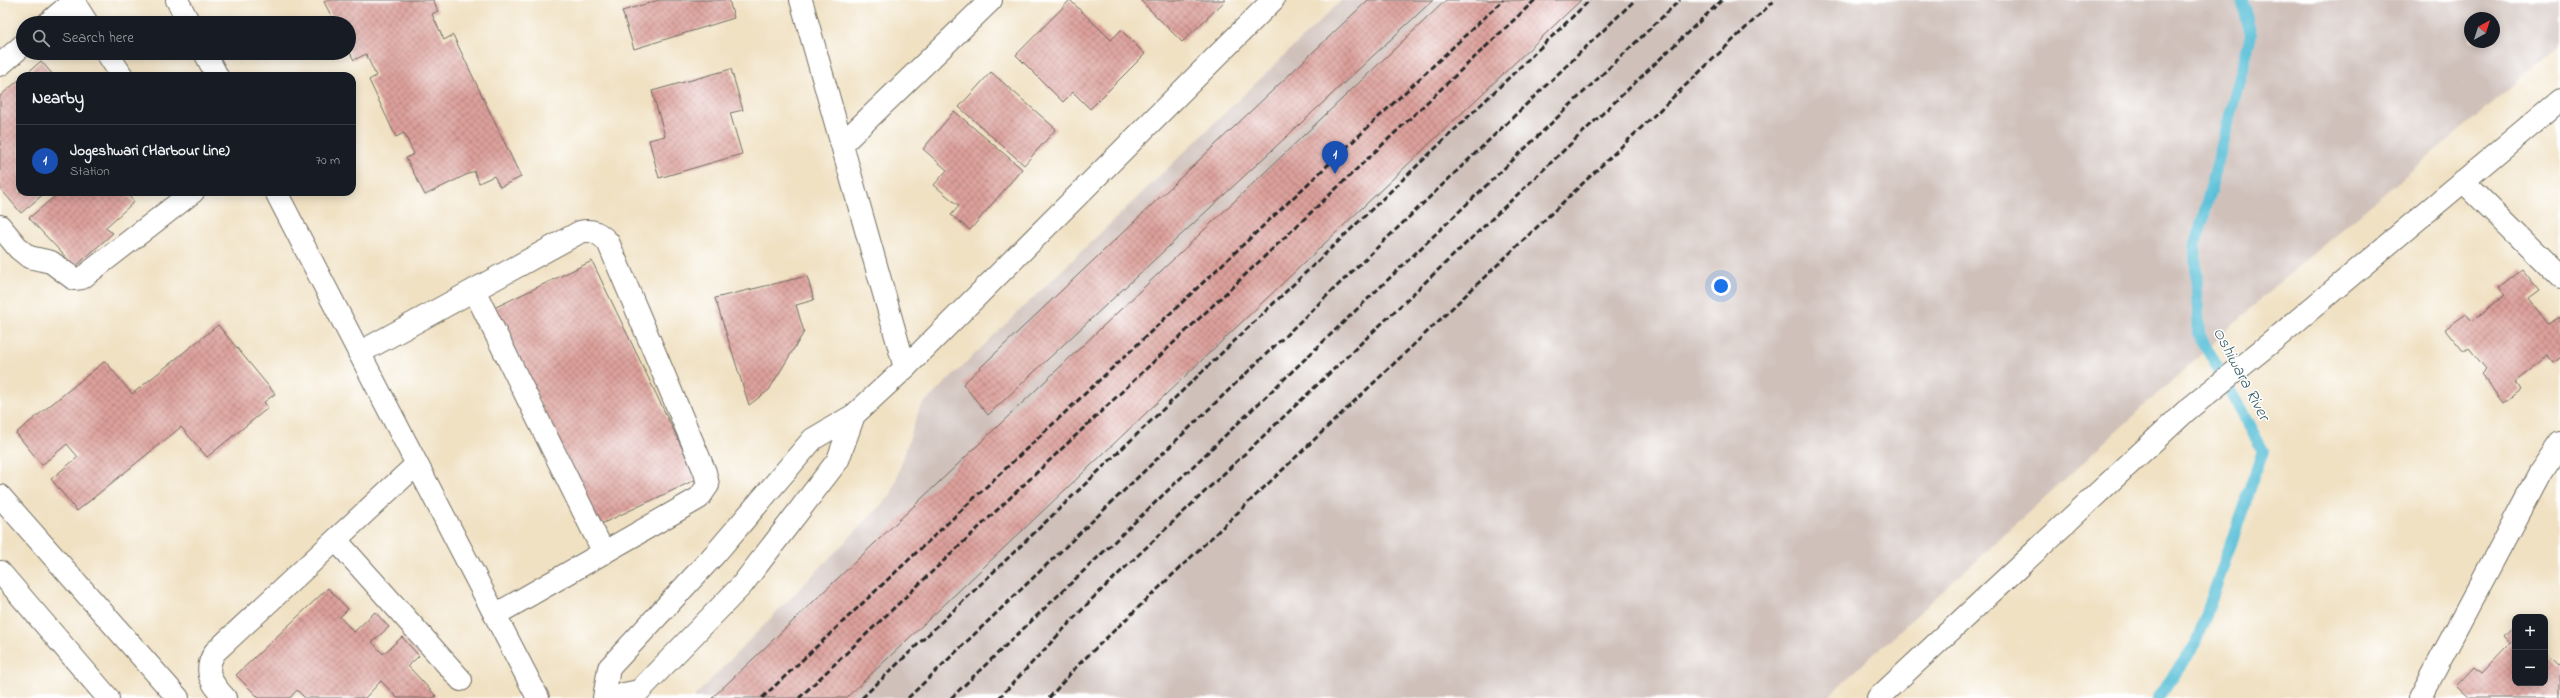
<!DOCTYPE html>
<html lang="en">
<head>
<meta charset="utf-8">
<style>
	:root { --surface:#171b24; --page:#20242c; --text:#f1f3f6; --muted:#9ea1a6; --line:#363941; --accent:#1a73e8 }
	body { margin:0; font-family:"Indie Flower",sans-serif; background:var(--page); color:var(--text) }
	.controls { position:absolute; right:12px; bottom:12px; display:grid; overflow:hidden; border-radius:8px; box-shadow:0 2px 10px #0003 }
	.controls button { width:36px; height:36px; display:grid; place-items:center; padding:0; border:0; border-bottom:1px solid var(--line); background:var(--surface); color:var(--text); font:20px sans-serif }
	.compass { position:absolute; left:2464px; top:12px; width:36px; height:36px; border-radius:50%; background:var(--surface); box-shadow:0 2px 10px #0003; rotate:39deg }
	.you { position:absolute; left:1721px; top:286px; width:14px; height:14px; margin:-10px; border:3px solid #fff; border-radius:50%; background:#1a73e8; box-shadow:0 0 0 6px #1a73e833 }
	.badge { display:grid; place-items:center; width:26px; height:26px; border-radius:50%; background:var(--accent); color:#fff; font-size:13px; font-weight:700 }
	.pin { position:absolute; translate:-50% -33px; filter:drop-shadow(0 1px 2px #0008) }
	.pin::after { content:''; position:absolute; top:21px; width:14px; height:12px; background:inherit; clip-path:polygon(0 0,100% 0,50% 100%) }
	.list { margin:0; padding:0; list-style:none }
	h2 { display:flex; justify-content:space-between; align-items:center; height:52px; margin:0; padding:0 16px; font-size:17px }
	h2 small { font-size:13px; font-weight:400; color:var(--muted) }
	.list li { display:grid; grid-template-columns:26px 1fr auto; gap:12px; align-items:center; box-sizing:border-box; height:72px; padding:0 16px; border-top:1px solid var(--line) }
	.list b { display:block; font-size:15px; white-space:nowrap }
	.list p { margin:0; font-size:13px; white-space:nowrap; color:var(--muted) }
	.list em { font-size:13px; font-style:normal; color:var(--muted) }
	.icon { flex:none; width:22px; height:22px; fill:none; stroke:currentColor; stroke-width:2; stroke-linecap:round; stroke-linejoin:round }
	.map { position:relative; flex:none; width:2560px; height:698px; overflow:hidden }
	.search { position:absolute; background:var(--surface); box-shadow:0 2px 10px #0003; left:16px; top:16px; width:340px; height:44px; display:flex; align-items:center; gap:10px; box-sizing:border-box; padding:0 14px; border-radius:22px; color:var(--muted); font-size:15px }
	.panel { position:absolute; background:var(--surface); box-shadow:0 2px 10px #0003; left:16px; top:72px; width:340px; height:124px; border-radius:12px }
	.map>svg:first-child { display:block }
</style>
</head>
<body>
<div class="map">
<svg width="2560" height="698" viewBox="0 0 2560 698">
	<defs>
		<pattern id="building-cross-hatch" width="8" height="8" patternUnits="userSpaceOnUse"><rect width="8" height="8" fill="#dda09b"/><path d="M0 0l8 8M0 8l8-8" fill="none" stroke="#b3837f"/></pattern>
	</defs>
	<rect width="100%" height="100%" fill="#fff"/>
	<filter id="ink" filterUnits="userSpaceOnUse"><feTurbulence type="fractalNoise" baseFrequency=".025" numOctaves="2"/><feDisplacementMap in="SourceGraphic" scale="8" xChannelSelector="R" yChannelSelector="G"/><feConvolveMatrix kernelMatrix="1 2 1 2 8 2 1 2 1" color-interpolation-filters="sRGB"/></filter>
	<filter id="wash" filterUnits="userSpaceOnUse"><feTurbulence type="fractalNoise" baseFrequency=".012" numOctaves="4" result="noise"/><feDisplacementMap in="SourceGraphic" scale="16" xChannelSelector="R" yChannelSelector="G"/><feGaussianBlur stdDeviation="0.9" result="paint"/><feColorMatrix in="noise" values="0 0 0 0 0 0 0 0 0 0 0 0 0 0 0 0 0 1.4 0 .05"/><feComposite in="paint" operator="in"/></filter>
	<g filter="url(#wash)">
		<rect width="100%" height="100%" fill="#f0e1c3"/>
		<!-- industrial -->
		<path fill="#cfc0ba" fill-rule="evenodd" d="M1342 0H2560V45L2282 280 1826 698H693L891 495 920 407ZM2470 18H2494V42H2470Z"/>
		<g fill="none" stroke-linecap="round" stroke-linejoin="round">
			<!-- stream -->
			<path stroke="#59bfd7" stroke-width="12" d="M2158 698 2196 644 2263 451 2199 334 2195 248 2251 35 2242 0"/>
		</g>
		<g id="blocks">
			<!-- building -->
			<path fill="url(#building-cross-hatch)" d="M328 0H433L438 11 432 14 444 40 453 35 521 177 500 187 494 176 479 183 474 171 425 195 406 158 414 154 404 133 396 137 369 80 376 76 366 54 354 60 349 51V23H335L324 2Z
				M659 0H729L734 18 634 49 622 11Z
				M1070 0 1111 40 1121 30 1145 54 1090 109 1073 92 1063 102 1016 55Z
				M1140 0H1226L1182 42Z
				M1368 0H1433L988 415 963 384Z
				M1446 0H1581L846 698H712Z
				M41 61 54 76H24Z
				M731 69 743 110 730 113 742 154 659 178 649 140 665 136 652 91Z
				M991 72 1056 129 1024 165 959 107Z
				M20 79V192H46L21 213 0 188V96Z
				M954 111 1022 169 970 230 951 215 959 206 934 185 947 170 923 149Z
				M60 192H126L134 202 105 228 113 233 75 267 29 218Z
				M592 261 697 479 599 525 494 308Z
				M2522 269 2540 291 2529 299 2548 324 2560 317V358L2554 363 2548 356 2515 382 2520 390 2503 403 2481 374 2486 369 2469 348 2464 352 2445 329 2466 314 2472 321 2505 295 2499 287Z
				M807 276 814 300 796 305 804 332 769 390 749 405 715 298Z
				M218 325 275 394 264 402 268 408 207 457 181 427 77 511 51 479 78 457 67 444 42 465 16 433 105 361 132 394Z
				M328 588 348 609 340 617 354 632 375 612 389 627 372 642 383 654 402 637 419 656 408 666 436 696 434 698H397L381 681 365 698H305L297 690 290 698H259L236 675Z
				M2515 623V683H2545V654L2557 665 2560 662V698H2469L2456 686 2474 667 2481 673 2510 643 2503 636Z"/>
		</g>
	</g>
	<g filter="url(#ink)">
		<use href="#blocks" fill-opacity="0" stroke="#706b60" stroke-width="1"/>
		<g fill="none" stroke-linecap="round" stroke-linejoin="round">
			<!-- minor casing -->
			<g stroke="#706b60" stroke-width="24">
				<path id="minor" d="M177 0 189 23
					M801 0 905 368
					M73 1 87 23
					M48 23 75 0
					M107 53 122 76
					M205 53 217 76
					M0 65 23 45
					M842 144 991 0
					M2463 181 2560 277
					M276 192 538 698
					M0 226 19 249 29 257 51 262 74 279 82 278 193 192
					M474 290 604 553
					M359 353 580 232C593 229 599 233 608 242L705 472 708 485 699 498 495 615
					M0 496 178 698
					M336 540 461 680
					M225 698C211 683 203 671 215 652L417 464
					M604 698 609 668 715 554 813 439 854 415 905 368 1273 0
					M604 698 639 691 742 585 838 460 854 415
					M1878 698 2186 411 2268 345 2560 100
					M2420 698 2540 472 2560 443"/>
			</g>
			<!-- major casing -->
			<g stroke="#706b60" stroke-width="24">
				<path id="major" d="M0 572 108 698"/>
			</g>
			<!-- minor -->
			<use href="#minor" stroke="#fff" stroke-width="22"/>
			<!-- major -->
			<use href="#major" stroke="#fff" stroke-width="22"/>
			<!-- rail -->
			<path stroke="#2b2b2b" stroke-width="3" stroke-dasharray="6 3" stroke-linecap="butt" d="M762 698 1503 0
				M799 698 1535 0
				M862 698 1590 0
				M908 698 1635 0
				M951 698 1680 0
				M999 698 1092 599 1722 0
				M1049 698 1077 666 1775 0"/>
		</g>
	</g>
	<g text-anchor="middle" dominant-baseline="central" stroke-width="3" stroke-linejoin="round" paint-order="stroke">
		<!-- water labels -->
		<g font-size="17" font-style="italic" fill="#3b5f67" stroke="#fff">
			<text transform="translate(2241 374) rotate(62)">Oshiwara River</text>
		</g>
	</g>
</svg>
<div class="controls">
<button>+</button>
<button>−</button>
</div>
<svg class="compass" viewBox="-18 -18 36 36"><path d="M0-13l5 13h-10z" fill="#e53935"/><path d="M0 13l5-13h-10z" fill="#9ea1a6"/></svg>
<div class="you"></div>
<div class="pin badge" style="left:1335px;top:174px;background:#1a4fb4">1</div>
<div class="search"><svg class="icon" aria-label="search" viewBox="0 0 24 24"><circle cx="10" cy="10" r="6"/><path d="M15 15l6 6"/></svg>Search here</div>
<section class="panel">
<h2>Nearby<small></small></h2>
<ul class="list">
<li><span class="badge" style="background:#1a4fb4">1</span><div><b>Jogeshwari (Harbour Line)</b><p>Station</p></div><em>70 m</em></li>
</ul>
</section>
</div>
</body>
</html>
